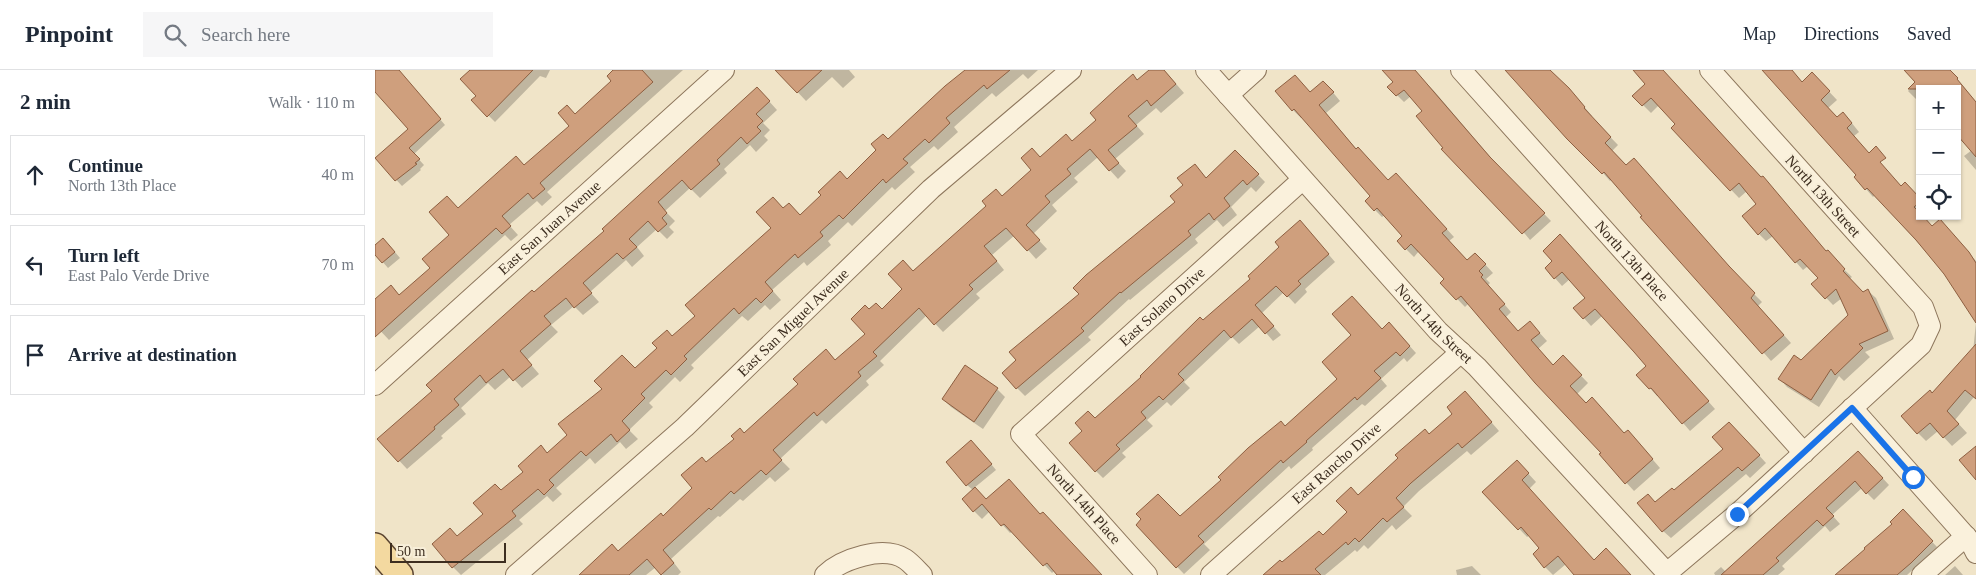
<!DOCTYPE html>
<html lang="en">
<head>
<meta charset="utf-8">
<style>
	:root { --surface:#fff; --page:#f6f6f7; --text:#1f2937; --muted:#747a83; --line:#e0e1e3 }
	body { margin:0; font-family:Georgia,serif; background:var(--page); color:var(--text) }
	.controls { position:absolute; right:15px; top:15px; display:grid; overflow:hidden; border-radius:0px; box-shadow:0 1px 4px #0004 }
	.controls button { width:45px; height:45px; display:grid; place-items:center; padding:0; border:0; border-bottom:1px solid var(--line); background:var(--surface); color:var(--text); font:25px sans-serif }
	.scale { position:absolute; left:15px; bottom:12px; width:116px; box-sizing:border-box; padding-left:5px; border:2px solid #3d2e20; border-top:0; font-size:14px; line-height:18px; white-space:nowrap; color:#3d2e20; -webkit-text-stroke:4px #f7eed8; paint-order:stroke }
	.stop { position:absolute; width:15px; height:15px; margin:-11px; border:4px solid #1a73e8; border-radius:50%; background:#fff }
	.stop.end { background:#1a73e8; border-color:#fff; box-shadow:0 1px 5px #0008 }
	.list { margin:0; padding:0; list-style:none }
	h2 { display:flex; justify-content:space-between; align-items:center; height:65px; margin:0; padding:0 20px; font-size:21px }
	h2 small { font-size:16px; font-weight:400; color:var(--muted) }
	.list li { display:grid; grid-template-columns:32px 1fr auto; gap:15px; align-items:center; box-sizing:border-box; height:80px; margin:0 10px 10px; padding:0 10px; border:1px solid var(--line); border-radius:0px }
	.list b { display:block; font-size:19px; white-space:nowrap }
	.list p { margin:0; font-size:16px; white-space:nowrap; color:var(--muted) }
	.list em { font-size:16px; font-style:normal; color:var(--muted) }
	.icon { flex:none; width:28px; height:28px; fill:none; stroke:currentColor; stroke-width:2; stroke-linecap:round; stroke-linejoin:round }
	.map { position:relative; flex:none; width:1601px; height:505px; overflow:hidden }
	header { display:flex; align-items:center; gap:30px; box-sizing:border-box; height:70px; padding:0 25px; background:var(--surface); border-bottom:1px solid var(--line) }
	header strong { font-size:24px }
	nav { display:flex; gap:28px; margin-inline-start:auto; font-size:18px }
	.search { width:350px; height:45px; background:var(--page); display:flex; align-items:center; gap:12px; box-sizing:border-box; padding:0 18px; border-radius:0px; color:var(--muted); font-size:19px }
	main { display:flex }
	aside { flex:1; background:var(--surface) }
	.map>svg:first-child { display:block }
</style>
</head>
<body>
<header>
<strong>Pinpoint</strong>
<div class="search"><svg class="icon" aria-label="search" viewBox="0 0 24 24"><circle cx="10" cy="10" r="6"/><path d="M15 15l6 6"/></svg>Search here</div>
<nav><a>Map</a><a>Directions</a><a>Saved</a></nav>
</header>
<main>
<aside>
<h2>2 min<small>Walk · 110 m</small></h2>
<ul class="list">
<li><svg class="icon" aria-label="ahead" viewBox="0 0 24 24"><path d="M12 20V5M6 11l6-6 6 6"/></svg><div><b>Continue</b><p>North 13th Place</p></div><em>40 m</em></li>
<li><svg class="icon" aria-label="left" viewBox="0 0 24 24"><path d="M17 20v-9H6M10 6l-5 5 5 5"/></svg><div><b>Turn left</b><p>East Palo Verde Drive</p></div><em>70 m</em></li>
<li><svg class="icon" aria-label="arrive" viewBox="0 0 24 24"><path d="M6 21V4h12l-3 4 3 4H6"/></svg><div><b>Arrive at destination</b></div></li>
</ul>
</aside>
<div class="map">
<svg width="1601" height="505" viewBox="0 0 1601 505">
	<rect width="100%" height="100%" fill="#f0e4c8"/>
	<!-- shadow -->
	<path fill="#0003" d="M0 0H23L70 55 39 84 49 95 45 99 46 100 27 116 2 89 35 59 0 20Z
		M96 0H175L171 8 165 6 120 52 98 30 103 26Z
		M240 0H308L172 122 177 127 167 136 162 131 134 155 143 165 136 171 130 165 14 270 0 255V230L25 226 56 198 76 165 83 139 149 96 196 56 201 45 238 11Z
		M402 0H474L480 7 468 18 457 7 431 31Z
		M592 0H663L653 9 648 4 621 27 617 23 579 57 583 62 563 80 559 76 535 97 540 102 520 120 517 117 477 156 473 152 453 171 456 175 432 196 429 192 397 220 406 230 395 240 390 235 373 251 367 246 316 295 319 298 305 312 300 307 274 333 278 337 254 360 263 369 251 379 245 372 220 394 215 388 181 418 187 424 178 432 172 426 144 450 148 454 86 505 78 497 82 467 110 444 127 422 173 384 260 300 322 246 398 158 409 140 425 146 472 110Z
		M776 0H789L809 23 786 43 781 38 761 55 769 64 740 89 751 101 743 109 723 87 699 108 703 112 677 135 682 141 658 164 672 179 661 189 640 165 617 185 629 200 601 224 605 228 568 262 552 245 505 291 509 295 491 311 494 315 451 354 447 350 405 389 415 399 400 412 395 407 368 431 365 429 345 447 343 446 296 489 306 502 303 505H288L281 497 271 505H206L243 482 288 447 319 419 332 394 461 291 492 264 494 241 507 240 529 219 538 203 628 128 658 100 666 88 697 72Z
		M1009 0H1038L1060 22 1122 95 1176 151 1155 170 1036 26 1029 32 1014 17 1020 12Z
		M1132 0H1175L1202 28 1217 46 1216 47 1243 75 1237 81 1387 232 1383 236 1416 273 1396 291 1237 109 1235 111 1228 103Z
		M1259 0H1287L1329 44 1452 183 1477 207 1474 209 1488 223 1493 221 1501 228 1519 269 1490 282 1495 287 1469 311 1464 306 1444 337 1412 317 1405 309 1426 291 1475 245 1467 228 1458 235 1438 214 1445 208 1433 196 1428 200 1398 166 1391 171 1384 164 1383 134 1372 121 1364 128 1297 58 1302 54 1284 35 1276 43 1259 26 1272 14Z
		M1389 0H1416L1428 13 1445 12 1462 30 1453 38 1463 49 1476 52 1484 62 1479 66 1504 96 1526 118 1545 129V146L1557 158 1573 159 1601 191V251L1570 203 1500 125 1498 127 1491 119 1481 107 1483 105Z
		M1535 0H1574L1601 32V100L1589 86 1597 80 1582 19H1545V33L1533 21 1542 12Z
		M382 18 402 40 388 53 395 60 389 66 393 70 381 82 375 75 349 99 352 103 325 128 315 118 290 141 300 151 294 157 299 162 292 169 282 159 262 177 269 186 257 197 251 190 215 222 224 232 208 245 199 236 176 255 183 262 152 290 164 304 147 318 136 306 120 320 113 313 86 338 91 344 66 366 68 368 32 399 4 369 58 321 159 224 230 161Z
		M956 20 965 31 951 43 982 80 1013 111 1029 112 1079 167 1074 171 1093 192H1108L1118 203 1111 209 1115 213 1113 215 1136 242 1131 247 1144 262 1162 260 1172 271 1163 279 1179 296 1188 287 1213 313 1202 324 1211 334 1250 364 1260 369 1285 398 1259 421 1226 385 1228 383 1094 233 1090 237 1067 213 1071 209 1044 181 1039 187 1023 171 1029 166 1010 145 1007 147 1000 140 997 126 927 46 926 48 918 40 902 22 936 24Z
		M860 81 890 112 881 122 876 117 856 137 862 145 848 157 842 150 820 169 823 173 755 230 754 229 713 267 716 270 650 326 642 318V290L705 224 801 132 820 95 832 109Z
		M932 159 960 192 930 219 932 222 920 234 909 222 887 243 906 265 898 271 885 256 864 274 857 267 809 312 815 318 796 336 792 332 772 350 778 356 747 383 751 387 728 408 721 401 720 349Z
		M1193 173 1340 339 1315 361 1283 324 1282 326 1275 318 1273 296 1227 246 1216 256 1200 238 1212 228 1195 209 1187 216 1171 198Z
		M14 175 25 188 13 198 0 183V176Z
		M1601 252V285L1598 282Z
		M1007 260 1021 261 1041 283 1032 292 1029 288 1006 309 1012 316 990 336 987 334 937 378 938 380 916 399 914 396 829 474 835 480 809 504 762 455 805 448 964 309Z
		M1601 288V329L1599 327 1580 350 1592 363 1577 376 1563 361 1551 371 1543 363 1558 325Z
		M591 297 622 319 630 327 608 359 576 337 568 329Z
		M1098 331 1124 361 1096 385 1092 381 1044 421 1028 437 1037 446 1021 460 1017 455 993 479 989 475 982 482 980 480 950 505H890L948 467 974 442 983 426Z
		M1362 361 1391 393 1375 408 1371 404 1296 468 1288 461 1280 433 1299 421 1349 380Z
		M602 377 621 400 599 418 612 431 666 445 668 443 726 505H684L680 500 677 503 638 461 635 463 615 441 607 449 599 441 598 420 592 415Z
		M1490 389 1514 415 1499 430 1487 418 1457 445 1465 454 1455 462 1450 456 1407 496 1410 499 1403 505H1340L1339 503 1346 497 1351 502Z
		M1150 400 1161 412 1154 419 1219 491 1255 505H1201L1191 494 1178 505 1170 497 1159 484 1166 478 1155 465 1152 467 1109 422Z
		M1528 441 1562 477 1532 505H1462L1519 454Z
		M1097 496 1106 505H1082L1081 500Z
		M1580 496 1588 505H1570Z"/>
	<!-- building -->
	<path fill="#cf9f7d" stroke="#8d5f41" d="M0 0H24L66 49 34 78 45 89 40 93 42 94 20 111 0 88 33 59 0 22Z
		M95 0H158L112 47 96 30 101 26 85 9Z
		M238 0H267L278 12 165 113 170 119 158 129 153 123 127 146 136 156 127 164 121 158 0 267V229L16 215 24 225 55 198 47 189 74 165 54 142 72 126 83 138 141 86 149 95 194 56 183 43 192 35 200 44 236 11 232 6Z
		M400 0H447L422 23Z
		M590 0H635L612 19 609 15 571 48 575 53 554 73 550 69 528 89 533 93 511 113 508 109 468 149 464 145 445 162 448 166 423 188 420 184 390 212 398 221 386 233 381 228 364 244 359 238 309 286 312 289 296 305 291 300 266 324 270 328 247 351 255 360 242 372 236 364 211 386 206 381 174 410 179 415 169 425 163 419 137 441 141 446 77 498 57 474 75 458 82 466 108 444 98 433 120 414 126 420 148 402 143 396 166 375 172 383 192 365 183 354 227 319 219 311 247 285 260 298 282 278 277 273 292 260 297 266 320 246 310 235 396 158 381 142 398 127 408 138 414 133 425 145 446 125 443 122 465 101 472 109 501 80 496 74 508 64 513 69 570 16Z
		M774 0H789L801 14 776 36 772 30 753 46 762 56 733 80 744 93 734 101 715 79 692 99 696 104 670 126 675 132 651 155 665 170 652 181 631 158 609 176 622 191 594 215 598 219 559 255 544 238 498 282 502 286 483 302 486 306 442 346 439 342 398 380 407 390 391 405 386 400 359 424 356 421 336 440 334 438 288 480 299 493 286 505 272 489 254 505H204L237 474 243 481 286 443 288 446 317 418 306 405 327 387 331 392 359 369 356 366 365 358 369 363 423 314 418 309 451 279 460 290 490 264 476 249 490 235 494 239 501 233 507 239 527 219 513 204 528 190 538 201 611 136 607 131 621 119 627 126 656 100 646 88 657 78 665 87 691 64 697 71 721 50 715 43 741 19 758 4 762 10Z
		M1007 0H1040L1115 87 1170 143 1147 164 1066 79 1068 78 1041 46 1047 41 1029 20 1021 26 1012 17 1018 12Z
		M1130 0H1175L1194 18 1210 37 1209 38 1236 67 1230 73 1251 95 1259 88 1354 196 1380 223 1376 228 1409 265 1387 284 1265 147 1267 146 1229 102 1227 104 1192 69Z
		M1258 0H1288L1386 107 1388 106 1451 181 1453 180 1470 199 1468 201 1488 222 1493 219 1513 261 1484 274 1488 278 1460 305 1456 299 1436 330 1403 309 1419 285 1426 290 1473 245 1462 221 1461 219 1450 229 1436 214 1443 208 1425 189 1420 193 1390 158 1383 165 1367 146 1381 134 1364 113 1355 121 1296 58 1300 54 1276 28 1267 36 1257 26 1270 14Z
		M1387 0H1417L1427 12 1437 2 1455 21 1446 30 1462 47 1468 42 1477 53 1472 58 1494 83 1501 76 1511 88 1505 92 1526 116 1530 112 1545 128V132L1539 137 1545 143V146H1548L1557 156 1565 149 1594 182 1601 193V253L1569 204 1541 170 1492 118 1490 120 1479 107 1481 105Z
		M1529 0H1575L1583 8 1582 9 1601 32V87L1582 65V19H1533L1540 12Z
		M920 5 935 22 948 11 959 22 944 35 981 79 983 77 1013 110 1021 103 1072 159 1067 163 1092 190 1100 183 1111 194 1104 201 1108 205 1106 207 1130 234 1124 239 1143 261 1155 251 1165 263 1156 270 1178 295 1188 285 1207 305 1195 316 1211 333 1217 327 1249 363 1253 360 1278 389 1250 414 1224 384 1226 383 1160 313 1086 226 1081 230 1065 213 1069 209 1036 174 1030 180 1022 171 1027 166 1002 138 999 141 990 131 995 126 919 39 917 41 900 21Z
		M382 17 395 31 381 44 388 51 382 57 386 61 372 74 366 67 342 90 345 94 316 120 307 110 283 132 292 143 287 148 292 154 283 162 273 151 254 169 262 177 248 189 242 183 208 213 217 223 199 238 191 228 169 246 176 254 145 281 157 295 138 311 128 299 111 313 105 305 79 329 84 335 59 357 60 359 23 392 2 369 57 321 51 315 157 220 159 222 229 161 227 159Z
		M860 80 884 104 872 115 868 110 849 128 855 136 839 150 834 143 813 161 816 165 746 223 745 222 706 258 709 261 641 319 627 303 641 290 634 282 704 224 698 218 711 205 800 132 795 126 808 115 802 108 820 94 831 108Z
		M925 150 954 184 923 211 926 214 912 227 901 216 880 235 899 256 890 264 877 249 856 268 849 260 803 304 809 310 788 330 784 326 766 342 771 348 741 375 745 379 720 402 694 373 707 361 700 353 713 341 720 348 766 307 765 306 825 247 828 250 875 209 873 206 904 177 900 172Z
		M1185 164 1334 331 1307 354 1276 318 1274 319 1261 305 1271 296 1259 282 1220 239 1208 249 1198 238 1210 228 1187 202 1179 209 1170 198 1177 191 1168 181Z
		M8 168 20 182 7 193 0 185V175Z
		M977 226 1007 259 1014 252 1035 276 1025 286 1021 282 999 301 1006 308 982 330 980 327 931 371 932 372 908 393 906 390 823 466 829 472 801 498 761 455 766 449 761 444 783 424 805 446 846 410 843 407 873 378 906 351 910 356 962 309 947 292 976 265 957 244Z
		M1601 274V329L1590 320 1572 341 1584 354 1568 368 1555 353 1542 364 1526 346 1555 320 1557 323Z
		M590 295 623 318 599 352 567 329Z
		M1090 321 1117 352 1087 378 1083 373 1036 413 1021 428 1029 437 1012 452 1008 448 984 472 980 468 973 475 971 472 940 499 946 505H888L905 490 907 492 944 461 948 465 972 442 961 431 976 417 983 425 1023 388 1020 385 1050 359 1054 364 1077 344 1072 337Z
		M1354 352 1385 385 1367 401 1363 397 1287 462 1262 433 1273 424 1280 432 1297 418 1299 420 1348 379 1337 367Z
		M596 370 617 394 591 416 571 392Z
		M1601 376V410L1584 390Z
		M1483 381 1508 408 1491 424 1480 411 1451 438 1459 446 1448 456 1442 450 1401 488 1404 491 1388 505H1346Z
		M1142 390 1154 403 1147 410 1219 490 1231 478 1256 505H1199L1183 486 1169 498 1158 484 1164 478 1146 457 1143 460 1107 422Z
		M634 409 665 444 668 442 727 505H682L672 493 668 496 629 454 626 456 607 434 598 442 587 429 600 417 611 429Z
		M1528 439 1558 471 1536 493 1522 505H1460L1490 479 1489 478 1517 454 1515 452Z"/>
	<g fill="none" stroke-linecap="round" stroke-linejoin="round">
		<!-- minor casing -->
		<g stroke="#8d765c" stroke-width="22">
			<g id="minor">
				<path id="s1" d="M831 0 1063 261 1102 297 1292 503 1362 444 1546 275 1555 256 1548 237 1335 0"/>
				<path id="s2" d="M1086 0 1429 383"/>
				<path d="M853 25 881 0"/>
				<path id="s3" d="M0 315 349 0"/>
				<path d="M1477 338 1595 471 1601 483"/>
				<path id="s4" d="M141 505 310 357 556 119 696 0"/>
				<path d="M450 505C467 489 508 475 530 489 536 493 542 500 547 505"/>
				<path id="s5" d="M772 505 646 364 927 110"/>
				<path id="s6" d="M836 505 1086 282"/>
				<path d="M1547 505 1591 466"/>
			</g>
		</g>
		<!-- major casing -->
		<g stroke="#5b4430" stroke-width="28">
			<path id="major" d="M0 476 25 505"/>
		</g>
		<!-- minor -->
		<use href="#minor" stroke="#faf1dc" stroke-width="20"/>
		<!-- major -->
		<use href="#major" stroke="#f3d9a0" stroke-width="25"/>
	</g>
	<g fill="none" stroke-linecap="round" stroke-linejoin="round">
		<!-- route -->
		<path stroke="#1a73e8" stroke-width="6" d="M1362 444 1477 338 1538 407"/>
	</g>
	<g text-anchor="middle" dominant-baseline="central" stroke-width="4" stroke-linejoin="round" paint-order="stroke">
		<!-- street labels -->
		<g font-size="15" fill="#3d2e20" stroke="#f7eed8">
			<text transform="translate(1448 126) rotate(48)">North 13th Street</text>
			<text stroke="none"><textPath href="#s3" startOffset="235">East San Juan Avenue</textPath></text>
			<text stroke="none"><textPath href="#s2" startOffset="256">North 13th Place</textPath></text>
			<text stroke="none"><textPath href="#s5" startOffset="379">East Solano Drive</textPath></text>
			<text stroke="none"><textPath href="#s4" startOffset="375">East San Miguel Avenue</textPath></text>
			<text stroke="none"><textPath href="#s1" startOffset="341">North 14th Street</textPath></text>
			<text stroke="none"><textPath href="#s6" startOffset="168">East Rancho Drive</textPath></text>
			<text transform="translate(709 434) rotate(48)">North 14th Place</text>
		</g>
	</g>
</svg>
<div class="controls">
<button>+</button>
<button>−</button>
<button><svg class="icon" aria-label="locate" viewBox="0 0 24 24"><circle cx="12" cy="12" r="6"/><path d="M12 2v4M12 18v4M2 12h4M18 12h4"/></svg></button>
</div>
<div class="scale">50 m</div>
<div class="stop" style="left:1538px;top:407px"></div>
<div class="stop end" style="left:1362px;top:444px"></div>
</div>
</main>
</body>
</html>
